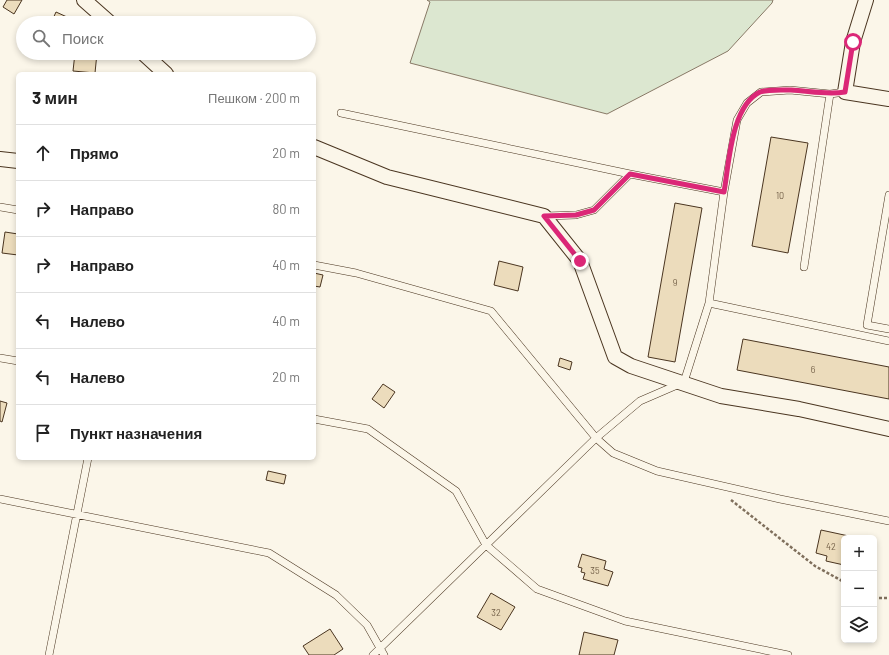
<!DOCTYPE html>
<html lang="ru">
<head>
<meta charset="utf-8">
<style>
	:root { --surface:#fff; --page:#f2f2f2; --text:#222; --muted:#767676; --line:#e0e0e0 }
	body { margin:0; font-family:Barlow,sans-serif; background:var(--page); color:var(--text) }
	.controls { position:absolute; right:12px; bottom:12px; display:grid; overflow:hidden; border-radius:6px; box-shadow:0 2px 6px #0003 }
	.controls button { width:36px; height:36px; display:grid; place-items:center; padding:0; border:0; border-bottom:1px solid var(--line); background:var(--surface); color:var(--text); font:20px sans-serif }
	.stop { position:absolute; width:12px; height:12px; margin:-9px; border:3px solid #db2777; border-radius:50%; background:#fff }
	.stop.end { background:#db2777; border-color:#fff; box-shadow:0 1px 4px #0008 }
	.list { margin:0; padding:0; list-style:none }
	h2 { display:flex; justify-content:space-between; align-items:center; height:52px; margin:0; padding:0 16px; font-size:17px }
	h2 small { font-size:13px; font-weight:400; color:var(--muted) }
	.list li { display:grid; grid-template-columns:26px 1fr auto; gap:12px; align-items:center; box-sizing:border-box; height:56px; padding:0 16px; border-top:1px solid var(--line) }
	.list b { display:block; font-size:15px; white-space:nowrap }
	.list em { font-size:13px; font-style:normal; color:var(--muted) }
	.icon { flex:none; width:22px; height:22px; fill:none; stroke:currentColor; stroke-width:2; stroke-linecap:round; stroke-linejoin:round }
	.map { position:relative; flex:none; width:889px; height:655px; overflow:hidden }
	.search { position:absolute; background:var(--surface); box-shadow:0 2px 6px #0003; left:16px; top:16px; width:300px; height:44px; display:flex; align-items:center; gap:10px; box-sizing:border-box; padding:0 14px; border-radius:22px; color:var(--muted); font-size:15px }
	.panel { position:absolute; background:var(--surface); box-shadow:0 2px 6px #0003; left:16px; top:72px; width:300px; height:388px; border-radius:6px }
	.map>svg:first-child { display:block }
</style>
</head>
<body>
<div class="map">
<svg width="889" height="655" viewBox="0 0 889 655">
	<rect width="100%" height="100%" fill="#fbf6e9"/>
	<!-- green -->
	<path fill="#dce7d0" stroke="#887966" d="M427 0H773L772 3 728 51 607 114 410 63 430 2Z"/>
	<!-- building -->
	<path fill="#ecdcbc" stroke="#4a3520" d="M7 0H22L14 14 3 7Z
		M56 12 67 17 64 23H51Z
		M75 53H97L95 73 73 71Z
		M771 137 808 143 788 253 752 246Z
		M675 203 702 208 675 362 648 357Z
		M5 232 18 234V255L2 253Z
		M499 261 523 267 518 291 494 285Z
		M314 273 323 275 320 287 314 286Z
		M743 339 889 367V399L737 370Z
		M560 358 572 362 570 370 558 366Z
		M383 384 395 392 384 408 372 399Z
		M0 401 7 403 2 422 0 421Z
		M268 471 286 475 284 484 266 480Z
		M821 530 858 538H844V565L826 561 827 556 816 553Z
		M582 554 606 561 604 569 613 572 608 586 583 579 585 573 581 572 582 568 578 567Z
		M491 593 515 607 501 630 477 617Z
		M330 629 343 649 334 655H309L303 646Z
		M584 632 618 640 614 655H579Z"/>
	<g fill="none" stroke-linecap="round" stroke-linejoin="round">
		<!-- lane casing -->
		<g stroke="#4a3520" stroke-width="8">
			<path id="lane" d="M341 113 630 174
				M889 195 867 325 889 329
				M0 207 18 210
				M545 216 576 215 594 210 630 174 724 192
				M314 265 356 273 491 311 596 438 613 453 657 471 780 499 889 521
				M804 267 830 94
				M709 303 889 341
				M0 358 18 361
				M314 419 368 429 456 491 486 545 537 589 625 621 788 655
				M0 499 269 553 336 595 367 625 384 655
				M49 655 88 458
				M373 655 596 438 640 401 684 382 709 303 724 192 737 120 747 103 761 92 790 90 830 94 845 92"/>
		</g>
		<!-- street casing -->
		<g stroke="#4a3520" stroke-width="16">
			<path id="street" d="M84 0 110 23
				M866 0 853 42 845 92 889 99
				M143 53 166 74
				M314 147 387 177 544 216 580 261 615 357 631 366 721 396 799 409 889 429
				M0 159 18 161"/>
		</g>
		<!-- path -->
		<path stroke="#7f6f5c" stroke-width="2.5" stroke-dasharray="3 2" stroke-linecap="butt" d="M731 500 815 566 844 582
			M874 598H889"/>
		<!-- lane -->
		<use href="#lane" stroke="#fbf6e9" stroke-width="7"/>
		<!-- street -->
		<use href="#street" stroke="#fbf6e9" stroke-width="14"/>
	</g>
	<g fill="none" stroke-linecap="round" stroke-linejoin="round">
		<!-- route -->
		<path stroke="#db2777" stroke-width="5" d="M580 261 544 216 576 215 594 210 630 174 724 192C729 164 731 106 760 92 768 89 783 90 791 90 810 91 827 95 845 92L853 42"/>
	</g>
	<g text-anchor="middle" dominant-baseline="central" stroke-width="3" stroke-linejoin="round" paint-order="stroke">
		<!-- number labels -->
		<g font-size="9" fill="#725f47">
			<text x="780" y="195">10</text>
			<text x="675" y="282">9</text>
			<text x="813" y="369">6</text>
			<text x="831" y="546">42</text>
			<text x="595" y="570">35</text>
			<text x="496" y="612">32</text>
		</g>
	</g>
</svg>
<div class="controls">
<button>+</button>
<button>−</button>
<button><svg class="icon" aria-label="layers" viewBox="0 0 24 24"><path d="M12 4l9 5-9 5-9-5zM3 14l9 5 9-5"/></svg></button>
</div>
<div class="stop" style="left:853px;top:42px"></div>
<div class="stop end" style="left:580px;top:261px"></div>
<div class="search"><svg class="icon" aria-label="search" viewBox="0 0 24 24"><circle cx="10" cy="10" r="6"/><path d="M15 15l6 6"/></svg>Поиск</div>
<section class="panel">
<h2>3 мин<small>Пешком · 200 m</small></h2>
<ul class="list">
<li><svg class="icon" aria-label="ahead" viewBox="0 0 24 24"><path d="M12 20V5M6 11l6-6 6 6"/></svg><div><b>Прямо</b></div><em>20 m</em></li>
<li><svg class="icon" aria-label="right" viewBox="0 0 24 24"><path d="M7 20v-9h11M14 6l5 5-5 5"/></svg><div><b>Направо</b></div><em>80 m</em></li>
<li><svg class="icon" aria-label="right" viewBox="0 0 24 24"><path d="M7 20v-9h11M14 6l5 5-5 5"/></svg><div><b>Направо</b></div><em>40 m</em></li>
<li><svg class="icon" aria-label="left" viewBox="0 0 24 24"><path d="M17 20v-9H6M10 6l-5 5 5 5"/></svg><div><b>Налево</b></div><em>40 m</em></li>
<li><svg class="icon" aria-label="left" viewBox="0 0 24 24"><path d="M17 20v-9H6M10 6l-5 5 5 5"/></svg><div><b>Налево</b></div><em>20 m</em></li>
<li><svg class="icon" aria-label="arrive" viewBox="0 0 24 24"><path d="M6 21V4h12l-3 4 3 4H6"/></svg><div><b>Пункт назначения</b></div></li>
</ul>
</section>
</div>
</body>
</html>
